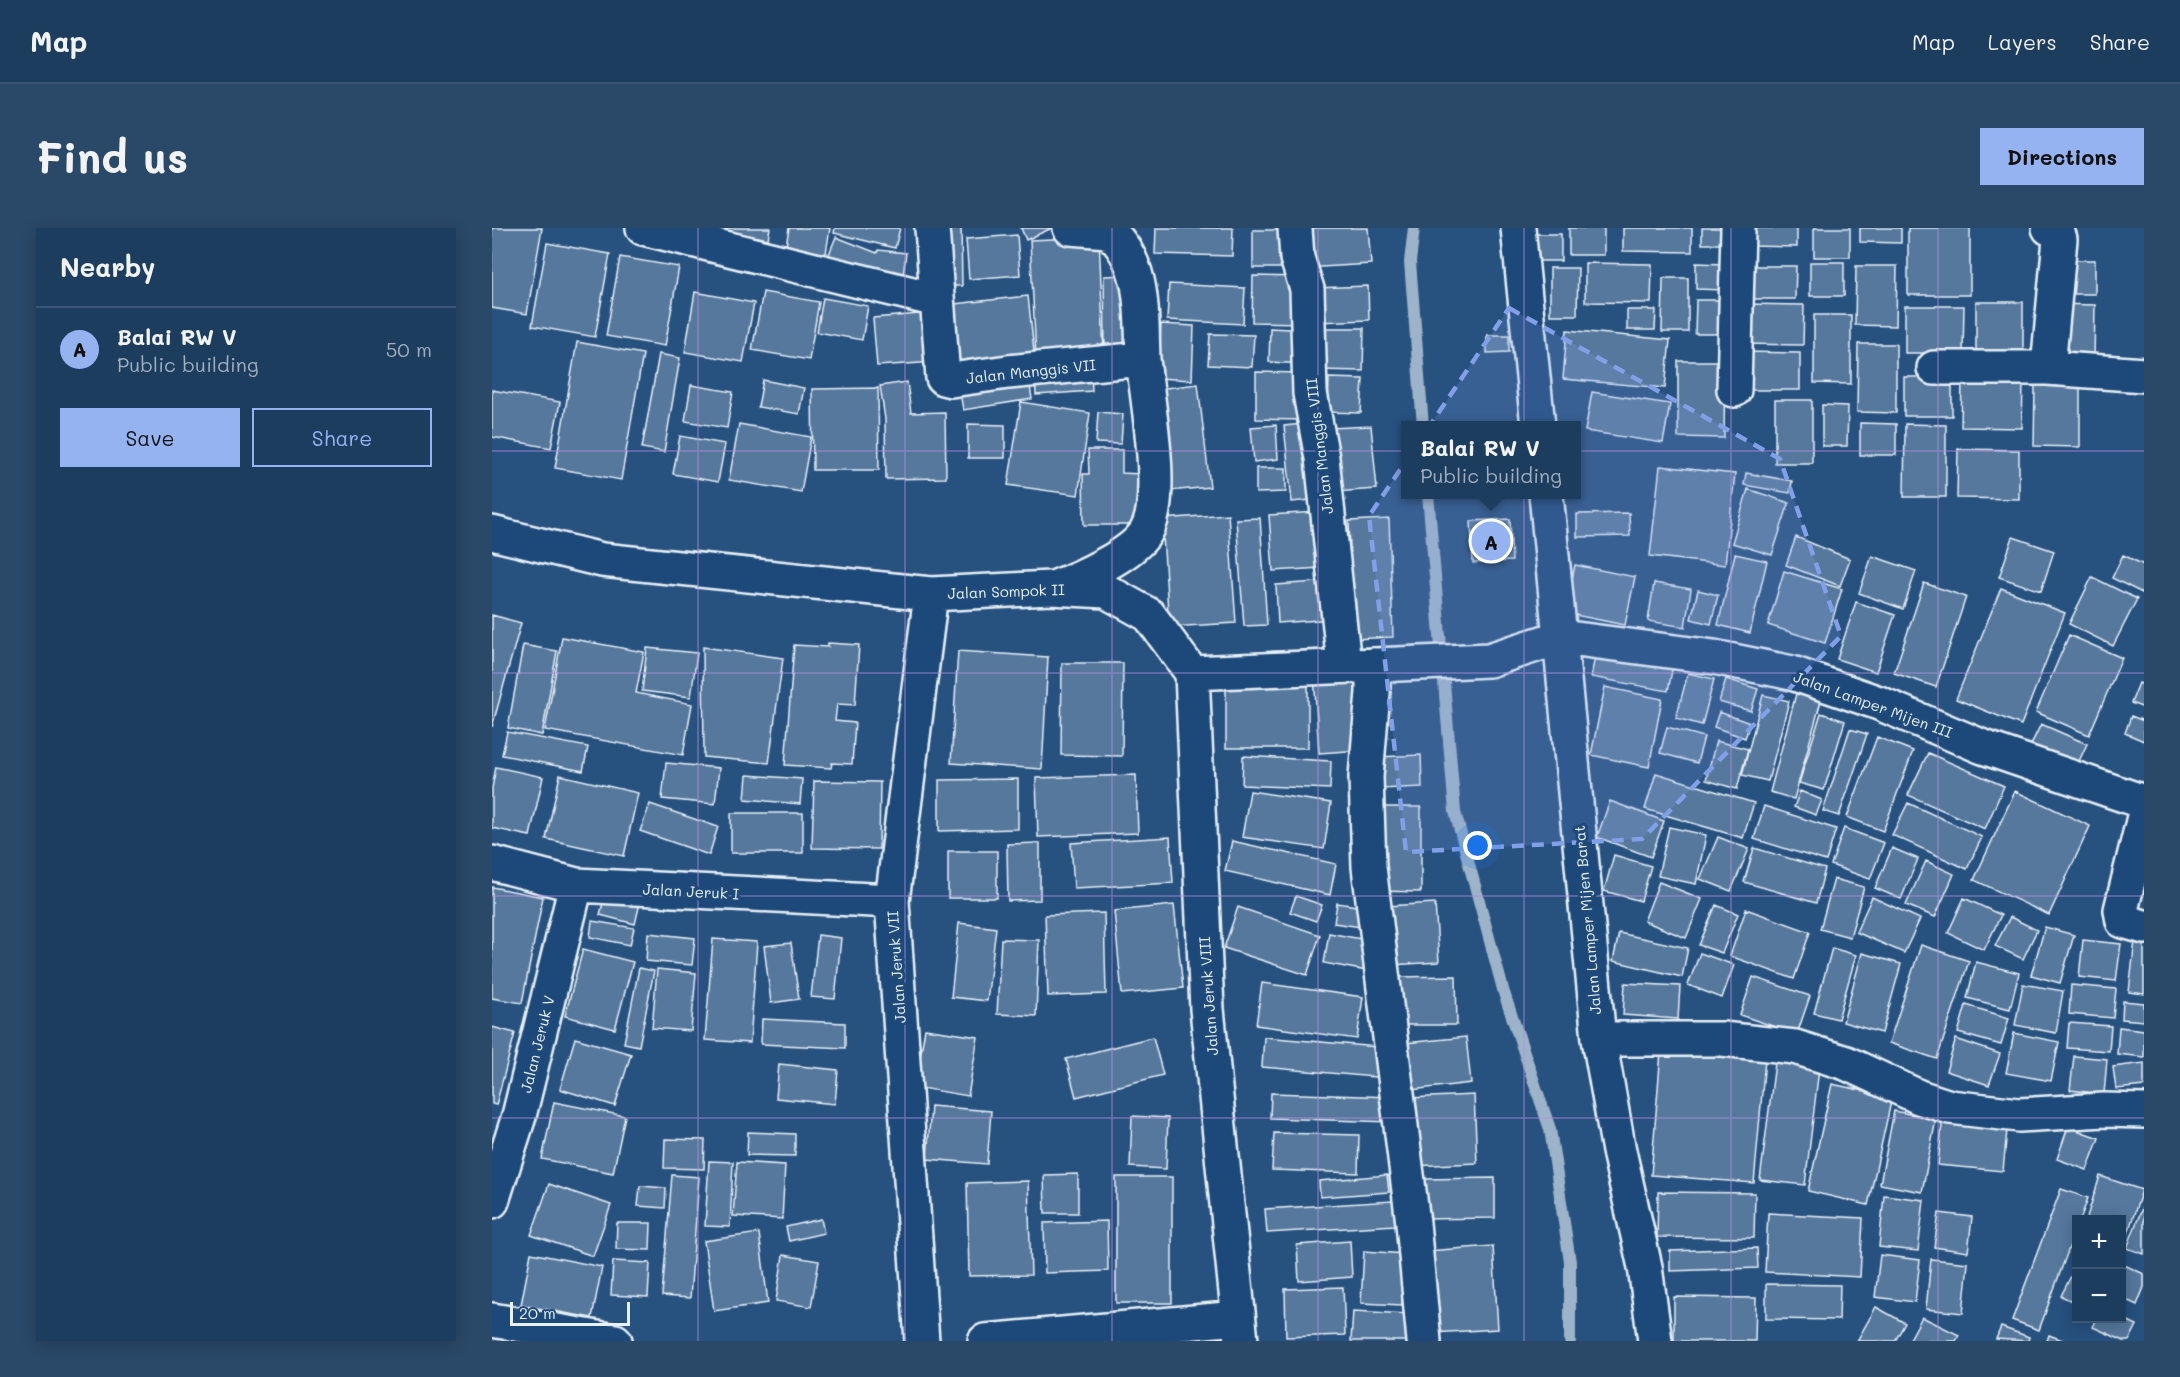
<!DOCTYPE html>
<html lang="en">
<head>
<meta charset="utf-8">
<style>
	:root { --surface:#1d3d5f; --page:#2a4868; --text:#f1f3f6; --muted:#a0aebd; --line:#3b5674; --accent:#95b2f1 }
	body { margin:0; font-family:Mali,sans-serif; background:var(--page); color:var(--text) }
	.controls { position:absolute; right:18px; bottom:18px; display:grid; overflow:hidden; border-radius:0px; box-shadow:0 3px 15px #0003 }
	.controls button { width:54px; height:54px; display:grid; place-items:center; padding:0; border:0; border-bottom:2px solid var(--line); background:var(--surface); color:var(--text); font:30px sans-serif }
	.scale { position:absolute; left:18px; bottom:15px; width:120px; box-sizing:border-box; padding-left:6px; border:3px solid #e8f1f8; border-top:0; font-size:16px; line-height:21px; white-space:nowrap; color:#e8f1f8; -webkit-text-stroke:4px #1f4a7a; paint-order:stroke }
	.you { position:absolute; left:986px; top:618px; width:21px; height:21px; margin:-15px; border:4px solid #fff; border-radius:50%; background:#1a73e8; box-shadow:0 0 0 9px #1a73e833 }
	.badge { display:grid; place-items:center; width:39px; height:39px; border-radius:50%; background:var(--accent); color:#111; font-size:20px; font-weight:700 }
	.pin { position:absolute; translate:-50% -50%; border:3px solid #fff; box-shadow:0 2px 6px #0006 }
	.popup { position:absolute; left:909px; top:193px; width:180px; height:78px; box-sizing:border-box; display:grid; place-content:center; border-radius:0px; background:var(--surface); filter:drop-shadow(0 2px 4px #0005); font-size:20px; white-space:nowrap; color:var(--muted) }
	.popup b { font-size:22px; color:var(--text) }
	.popup::after { content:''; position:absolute; left:50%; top:100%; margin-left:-12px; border:12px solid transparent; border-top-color:var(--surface) }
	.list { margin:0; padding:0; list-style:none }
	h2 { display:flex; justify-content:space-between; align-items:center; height:78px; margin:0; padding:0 24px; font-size:26px }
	h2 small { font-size:20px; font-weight:400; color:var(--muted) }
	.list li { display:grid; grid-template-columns:39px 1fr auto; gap:18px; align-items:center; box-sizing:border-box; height:84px; padding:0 24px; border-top:2px solid var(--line) }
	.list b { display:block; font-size:22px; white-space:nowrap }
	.list p { margin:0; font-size:20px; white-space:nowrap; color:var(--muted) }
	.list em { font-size:20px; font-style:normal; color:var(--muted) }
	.actions { display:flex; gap:12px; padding:18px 24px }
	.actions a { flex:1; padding:14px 0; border:2px solid var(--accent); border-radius:0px; text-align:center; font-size:21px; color:var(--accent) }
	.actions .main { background:var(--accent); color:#111 }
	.map { position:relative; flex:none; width:1652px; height:1113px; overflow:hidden; border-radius:0px }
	header { display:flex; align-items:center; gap:36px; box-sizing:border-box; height:84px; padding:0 30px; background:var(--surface); border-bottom:2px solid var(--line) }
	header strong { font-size:28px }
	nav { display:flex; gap:33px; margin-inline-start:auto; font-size:21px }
	.intro { display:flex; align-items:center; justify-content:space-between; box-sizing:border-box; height:144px; padding:0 36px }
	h1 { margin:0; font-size:42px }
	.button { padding:15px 27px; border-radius:0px; background:var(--accent); color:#111; font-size:21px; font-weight:700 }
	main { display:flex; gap:36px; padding:0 36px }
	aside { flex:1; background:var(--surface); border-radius:0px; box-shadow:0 3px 15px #0003 }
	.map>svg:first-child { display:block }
</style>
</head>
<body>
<header>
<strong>Map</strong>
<nav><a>Map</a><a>Layers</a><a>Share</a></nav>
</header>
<div class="intro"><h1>Find us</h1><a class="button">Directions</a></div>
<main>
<aside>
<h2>Nearby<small></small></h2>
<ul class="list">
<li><span class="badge">A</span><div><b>Balai RW V</b><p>Public building</p></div><em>50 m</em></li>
</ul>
<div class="actions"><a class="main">Save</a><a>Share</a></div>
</aside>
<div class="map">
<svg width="1652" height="1113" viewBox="0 0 1652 1113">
	<rect width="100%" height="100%" fill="#27517f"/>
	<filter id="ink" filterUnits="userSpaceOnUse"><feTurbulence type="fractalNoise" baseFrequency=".0167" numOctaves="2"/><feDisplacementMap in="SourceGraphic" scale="12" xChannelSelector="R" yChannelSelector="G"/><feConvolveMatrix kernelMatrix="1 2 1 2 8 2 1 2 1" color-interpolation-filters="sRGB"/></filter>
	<g filter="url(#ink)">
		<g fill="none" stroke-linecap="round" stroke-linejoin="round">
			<!-- stream -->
			<path stroke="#9db3c9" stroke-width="12" d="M922 0 918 34 931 198
				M936 266 963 584 1012 765 1058 901 1078 1034V1113"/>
		</g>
		<!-- building -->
		<path fill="#57789d" stroke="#e8f1f8" stroke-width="1.5" d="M0 0H50L35 86 0 80Z
			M222 0H278L276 11Z
			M297 0H338L333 31 293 24Z
			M343 0H408L403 20 342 5Z
			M443 0H469L470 58H443Z
			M529 0H560L534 12Z
			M664 0H741L740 28 663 26Z
			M810 0H876L879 36 813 40Z
			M1077 0H1112V27H1077Z
			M1131 0H1200V24L1131 23Z
			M1210 0H1239L1238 16H1210Z
			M1257 0H1305V19L1257 18Z
			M1322 0H1358V29H1322Z
			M1368 0H1409V15L1368 14Z
			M1416 0H1478V67H1416Z
			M761 2H796V40H761Z
			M1035 6H1069V33H1035Z
			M525 7 528 47 477 51 474 11Z
			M344 9 385 25 386 22 414 25 410 56 335 31Z
			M607 9 612 126 544 129 538 12Z
			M55 15 118 26 103 109 40 98Z
			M128 29 187 39 173 118 114 108Z
			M1567 32H1603V66H1567Z
			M1318 34H1352V68H1318Z
			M1093 35 1160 36 1159 75 1093 74Z
			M1204 35 1233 36 1232 62 1204 61Z
			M1259 38H1304L1303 71H1259Z
			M1364 38H1405L1404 98 1363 97Z
			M1058 40H1086L1085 87H1058Z
			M640 47 642 120H613L612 48Z
			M761 48 811 49 810 95 760 94Z
			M1171 50H1196V104H1170Z
			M677 56 753 60 751 96 675 92Z
			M876 58 877 92 824 94 822 60Z
			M203 64 262 75 251 134 193 124Z
			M271 64 327 74 317 132 260 122Z
			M536 68 543 132 460 140 453 77Z
			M331 70 376 78 370 112 325 104Z
			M1204 72H1230L1229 106H1203Z
			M1484 74H1531V133L1484 132Z
			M1252 76 1312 77 1311 117 1251 116Z
			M1564 76 1603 77 1602 134H1563Z
			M1413 78H1472L1471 125H1413Z
			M1135 82H1164L1163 102H1135Z
			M439 85 443 134 385 138 381 90Z
			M1322 87H1359V156L1322 155Z
			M669 96 702 98 700 152 666 150Z
			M778 100 814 102 813 136 777 134Z
			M826 100H872L871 143 826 142Z
			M1075 102 1178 112 1173 160 1071 151Z
			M718 106 762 107 760 139 716 137Z
			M995 107H1017V124L995 125Z
			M85 114 151 126 129 252 63 240Z
			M1366 116H1404V185L1365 184Z
			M1250 124 1308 125V162H1250Z
			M167 126 188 130 172 224 150 220Z
			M1186 133H1233L1232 210 1186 209Z
			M599 141 600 163 544 167 543 145Z
			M764 144 812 145 811 192 764 191Z
			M536 146 540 171 471 182 467 158Z
			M1412 149H1460V188H1412Z
			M837 150 871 151 869 185 836 184Z
			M271 152 312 160 307 186 266 179Z
			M1470 153 1531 154 1530 200 1469 199Z
			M415 154 419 185 453 184 454 250 394 251 393 191 388 158Z
			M706 156 718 259 677 263 665 161Z
			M199 157 241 164 235 200 193 193Z
			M1543 158 1588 159V219L1542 218Z
			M386 160 387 242H321L320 161Z
			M0 162 68 174 59 220 0 209Z
			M1100 164 1178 176 1171 215 1093 203Z
			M1283 172H1320V235H1283Z
			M529 174 598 185 586 267 516 257Z
			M1330 177 1356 178 1355 218H1330Z
			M606 184 631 186 629 216 604 215Z
			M820 195 828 271 800 274 792 198Z
			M1368 195 1404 196V227H1368Z
			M247 196 319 209 309 264 237 252Z
			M476 196 513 197V230H476Z
			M1413 196 1454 197V269H1412Z
			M784 197 786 231 762 234 759 199Z
			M879 198 885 261 842 264 838 200Z
			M188 208 233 216 226 254 181 246Z
			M1466 221 1527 222V271L1465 270Z
			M596 222H630V245L648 246 650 297H592L591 246H597Z
			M1168 238 1243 246 1233 337 1158 328Z
			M764 240H794V264L764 265Z
			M1254 245 1300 253 1298 265 1252 257Z
			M1256 261 1297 275 1280 327 1240 315Z
			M826 284 830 340 781 343 777 287Z
			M1137 285 1138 308 1085 309V286Z
			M736 286 744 395 677 399 670 291Z
			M768 290 775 397 752 398 744 291Z
			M897 291 901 409 861 411 857 293Z
			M1018 291 1020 333 981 335 979 293Z
			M1304 309 1358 331 1348 358 1294 337Z
			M1521 309 1562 323 1549 363 1507 349Z
			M1243 326 1275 333 1258 405 1226 397Z
			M1631 327 1652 337V366L1620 350Z
			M1380 328 1424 343 1411 381 1367 365Z
			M1083 337 1143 349 1133 397 1073 385Z
			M1292 343 1350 361 1333 415 1276 397Z
			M1600 349 1645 371 1621 418 1577 396Z
			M839 353 841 391 786 395 784 357Z
			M1162 355 1199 361 1193 399 1156 393Z
			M1432 355 1474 369 1444 459 1402 445Z
			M1509 360 1573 385 1529 497 1464 471Z
			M1206 362 1226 367 1219 396 1199 391Z
			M1364 374 1403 387 1384 444 1345 431Z
			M0 387 29 395 0 499Z
			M1577 407 1630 430 1597 507 1544 484Z
			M70 409 152 424 144 465 200 476 191 527 53 502Z
			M336 415 367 417 363 477 345 476 343 493 363 495 360 536 340 535 339 540 293 537 302 417 336 419Z
			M31 417 65 423 50 507 16 500Z
			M1105 418 1182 432 1176 463 1099 449Z
			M211 419 291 430 277 535 212 529Z
			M155 420 205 425 199 469 150 463Z
			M466 423 556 429 550 541 459 535Z
			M570 435H631L630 528 569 527Z
			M865 444 870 522 827 525 822 447Z
			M1196 445 1222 451 1210 497 1184 490Z
			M734 449H816V520H734Z
			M1234 451 1266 461 1259 483 1227 474Z
			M1647 455 1652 457V480L1639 475Z
			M1113 459 1170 471 1157 539 1099 527Z
			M1305 462 1330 469 1302 571 1278 564Z
			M1271 467 1297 473 1276 553 1250 547Z
			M1227 484 1258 495 1253 510 1222 499Z
			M1329 485 1353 493 1332 562 1307 555Z
			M1639 488 1652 493V513L1633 505Z
			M1549 496 1595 516 1581 546 1535 525Z
			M1175 499 1212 509 1205 535 1168 525Z
			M1358 501 1375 506 1347 588 1331 583Z
			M15 504 96 519 91 543 10 527Z
			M1385 509 1421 523 1391 603 1355 589Z
			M1224 513 1256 521 1245 561 1214 552Z
			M1436 525 1512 558 1493 601 1416 567Z
			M929 527 930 559 887 561 886 529Z
			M751 528 839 533 838 561 750 557Z
			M174 535 227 540 223 576 170 571Z
			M4 539 51 549 38 608 0 600V560Z
			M1164 545 1262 575 1251 610 1153 581Z
			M68 547 146 565 132 628 54 611Z
			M255 547 310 551 308 576 253 571Z
			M644 547 646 605 546 609 544 550Z
			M526 551V601L447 603V552Z
			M322 553 388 554 387 621 320 620Z
			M758 563 839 575 832 621 750 609Z
			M1308 563 1330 572 1324 587 1302 579Z
			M1523 563 1598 598 1557 687 1482 652Z
			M1118 573 1172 593 1159 629 1105 609Z
			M1416 575 1490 609 1475 641 1400 607Z
			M158 576 226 599 217 627 148 603Z
			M1272 578 1344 601 1334 633 1262 611Z
			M885 579H929V664L885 663Z
			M239 585H311V625H239Z
			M1177 599 1214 607 1204 656 1166 648Z
			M1352 600 1392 615 1378 651 1339 637Z
			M678 609 681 655 582 660 579 615Z
			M1226 609 1257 621 1239 663 1208 651Z
			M740 613 844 636 838 667 733 643Z
			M548 615V672L516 673 515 616Z
			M1262 620 1333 641 1324 675 1252 654Z
			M1400 620 1426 631 1409 671 1383 660Z
			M456 623H505V670H456Z
			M1122 627 1159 638 1149 673 1112 663Z
			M1434 633 1462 646 1443 689 1414 677Z
			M1342 651 1372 659 1358 709 1328 701Z
			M1167 654 1210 671 1194 710 1152 693Z
			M0 659 51 669 30 775 0 770Z
			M113 666 148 675 143 696 108 687Z
			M804 668 830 677 824 693 798 684Z
			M1380 669 1428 691 1412 725 1364 704Z
			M1472 670 1509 687 1492 722 1456 705Z
			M845 675 871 679 869 699 842 695Z
			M943 675 947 734 899 737 895 678Z
			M682 677 691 760 630 766 622 683Z
			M1224 677 1246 686 1230 725 1207 717Z
			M746 679 828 707 815 747 732 720Z
			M1254 681 1318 704 1302 751 1238 728Z
			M612 685 614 766 556 768 553 687Z
			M1518 689 1545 702 1531 731 1503 718Z
			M100 693 142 700 138 717 98 709Z
			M467 695 504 700 495 773 459 769Z
			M1553 699 1582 707 1568 755 1539 747Z
			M156 705 203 710 200 737 154 733Z
			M837 705 880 713 875 743 832 735Z
			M1127 705 1196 720 1190 749 1121 733Z
			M326 707 349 710 343 771 319 769Z
			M221 711 265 714 258 815 213 812Z
			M509 711 547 712 544 788 505 786Z
			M1591 712 1629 716 1624 753 1587 749Z
			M1643 712 1652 713V766L1637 764Z
			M299 715 307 771 279 775 272 718Z
			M1429 717 1477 733 1445 831 1397 815Z
			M1340 720 1364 727 1346 791 1322 785Z
			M91 721 141 734 123 801 73 788Z
			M1208 725 1242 737 1230 770 1196 757Z
			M1370 725 1409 736 1390 805 1351 794Z
			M1484 734 1527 745 1518 781 1475 770Z
			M147 740 162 743 147 818 132 815Z
			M165 741 204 745 199 803 160 800Z
			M964 748 965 797H904L903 749Z
			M1261 749 1318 768 1305 806 1248 787Z
			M770 755 871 769 865 811 764 797Z
			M1133 755 1188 758 1186 791 1131 787Z
			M1531 756 1571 763 1564 805 1523 797Z
			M1579 757 1624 761 1621 790 1577 786Z
			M1631 773 1652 775V793L1630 791Z
			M1474 777 1517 790 1509 817 1466 805Z
			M270 791 353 795V820L269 816Z
			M1577 795 1619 798 1617 823 1575 820Z
			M0 799 23 805 4 877 0 876Z
			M1627 799 1652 802V829L1625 826Z
			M433 801 486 809 476 868 423 859Z
			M1522 805 1567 814 1559 853 1514 845Z
			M661 809 671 847 584 869 574 831Z
			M772 809 897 820 893 850 770 839Z
			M974 809 979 855 919 862 913 815Z
			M83 810 139 826 123 878 68 861Z
			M1464 811 1508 826 1497 857 1454 843Z
			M1169 823 1273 831 1262 955 1159 947Z
			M1284 827 1328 832 1313 957 1268 952Z
			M1582 828 1615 831 1612 866 1578 862Z
			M1652 835V858L1624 861 1621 839Z
			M287 836 346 842 343 876 284 870Z
			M1340 856 1400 869 1376 977 1316 963Z
			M779 865 900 869 899 894 778 890Z
			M982 867 985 935 920 938 917 870Z
			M62 874 133 888 121 945 50 931Z
			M439 878 499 883 495 936 435 931Z
			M1402 883 1444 891 1430 964 1388 956Z
			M1451 886 1516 892 1511 943 1446 937Z
			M640 888 676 890 674 941 638 939Z
			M1576 899 1607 910 1595 942 1565 931Z
			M256 904 303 906V928L255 927Z
			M782 905 867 907 866 945 780 942Z
			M173 911 213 912 212 941 172 940Z
			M217 933 241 934 238 999 213 998Z
			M245 934 293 937 290 991 241 988Z
			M586 946V985H553L552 947Z
			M180 947 207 949 198 1070 170 1068Z
			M895 947 897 964 828 969 827 953Z
			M1608 948 1650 962 1631 1020 1630 992H1594Z
			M624 949H680V1075H624Z
			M1003 950V990L929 991V951Z
			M536 953 539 1047 477 1048 475 955Z
			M57 956 119 977 101 1028 39 1007Z
			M148 958 174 960 173 980 146 978Z
			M1569 961 1596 970 1588 992H1584V1001L1547 1102 1520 1092Z
			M1166 964 1263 965 1262 1010 1165 1009Z
			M1392 967 1432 972 1426 1023 1387 1019Z
			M901 973 903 997 775 1005 773 981Z
			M1652 975V1026L1635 1020Z
			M1276 985 1371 990 1368 1049 1273 1044Z
			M1447 985 1480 989 1476 1024 1442 1019Z
			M329 991 332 1005 297 1013 294 999Z
			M615 993 616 1043 553 1045 552 995Z
			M125 995H159L158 1022 124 1021Z
			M267 1005 276 1075 222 1083 212 1013Z
			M858 1013 860 1049 807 1053 805 1017Z
			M1001 1018 1006 1101 940 1105 935 1023Z
			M1265 1020 1266 1040 1178 1043V1023Z
			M872 1023 913 1026 910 1077 869 1075Z
			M39 1025 110 1039 100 1090 29 1077Z
			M291 1027 327 1033 319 1079 284 1073Z
			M1388 1027 1428 1032 1423 1074 1383 1069Z
			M1439 1031 1476 1035 1471 1085 1434 1081Z
			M121 1033 158 1035 156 1069 119 1067Z
			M1630 1036 1652 1046V1059L1645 1077 1630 1070Z
			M1584 1038V1075L1569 1068Z
			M1274 1056 1348 1057 1347 1092 1274 1091Z
			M851 1059 853 1107 794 1109 793 1061Z
			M1182 1069 1264 1070 1263 1113H1182Z
			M1384 1079 1413 1095 1403 1113H1365Z
			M861 1083 915 1086V1113H859Z
			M1430 1089 1467 1107 1464 1113H1417Z
			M1605 1090H1630L1645 1097 1637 1113H1632L1601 1099Z
			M1509 1099 1537 1109 1536 1113 1504 1111Z
			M1557 1107 1573 1113H1555Z
			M712 1111V1113H616V1112Z"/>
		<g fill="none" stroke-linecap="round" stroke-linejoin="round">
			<!-- street casing -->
			<g stroke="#e8f1f8" stroke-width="38">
				<path id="street" d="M151 0 445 72
					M440 0 451 150 459 152 516 144 651 131C655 171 674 271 654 304 640 327 588 350 564 359
					M578 0 616 3C654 34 649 87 651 131
					M803 0 805 30 815 61 818 165 830 230 852 437
					M1026 0 1046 198
					M1557 0 1565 3 1568 11 1556 140 1652 147
					M1442 140H1556
					M1242 162 1246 0
					M1054 266 1107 811 1127 923 1153 1039 1163 1113
					M0 305 110 332 439 366 559 360 614 363 657 387 700 445 997 432 1069 409 1222 429 1300 445 1387 475 1491 519 1652 574
					M881 437V464L874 549 877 639 921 995 932 1113
					M700 445 715 781 749 1113
					M1652 589 1629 682 1631 693 1652 699
					M0 635 84 657 400 673
					M1107 811H1230L1303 819 1354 835 1427 869 1458 879 1527 887 1612 882 1652 883
					M0 973 27 888 84 657
					M0 1092 123 1113
					M430 1113 400 673 439 366
					M493 1113 746 1090"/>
			</g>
			<!-- street -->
			<use href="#street" stroke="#1f4a7a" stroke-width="33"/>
		</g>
	</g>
	<!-- marked area -->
	<path fill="#82a0e8" fill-opacity="0.2" stroke="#82a0e8" stroke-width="4.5" stroke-dasharray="12 8" stroke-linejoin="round" d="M1017 80 1288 231 1349 408 1150 611 914 624 877 288Z"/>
	<!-- grid -->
	<path fill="none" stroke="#b28edc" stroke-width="1.5" stroke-opacity="0.55" d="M206 0V1113M413 0V1113M620 0V1113M826 0V1113M1032 0V1113M1239 0V1113M1446 0V1113M0 223H1652M0 445H1652M0 668H1652M0 890H1652"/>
	<g text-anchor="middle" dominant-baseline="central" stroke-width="6" stroke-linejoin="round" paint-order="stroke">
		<!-- street labels -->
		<g font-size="15" fill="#e8f1f8" stroke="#1f4a7a">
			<text transform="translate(539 143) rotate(-6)">Jalan Manggis VII</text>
			<text transform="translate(827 218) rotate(-97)">Jalan Manggis VIII</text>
			<text transform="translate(514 363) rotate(-2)">Jalan Sompok II</text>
			<text transform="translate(1381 476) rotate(20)">Jalan Lamper Mijen III</text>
			<text transform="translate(199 663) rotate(3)">Jalan Jeruk I</text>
			<text transform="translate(1095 692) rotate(-95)">Jalan Lamper Mijen Barat</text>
			<text transform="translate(404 739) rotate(-94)">Jalan Jeruk VII</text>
			<text transform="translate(716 768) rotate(-94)">Jalan Jeruk VIII</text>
			<text transform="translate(45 816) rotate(-76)">Jalan Jeruk V</text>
		</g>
	</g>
</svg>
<div class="controls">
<button>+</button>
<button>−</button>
</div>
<div class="scale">20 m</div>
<div class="you"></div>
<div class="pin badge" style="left:999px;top:313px">A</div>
<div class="popup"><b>Balai RW V</b>Public building</div>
</div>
</main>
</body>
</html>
